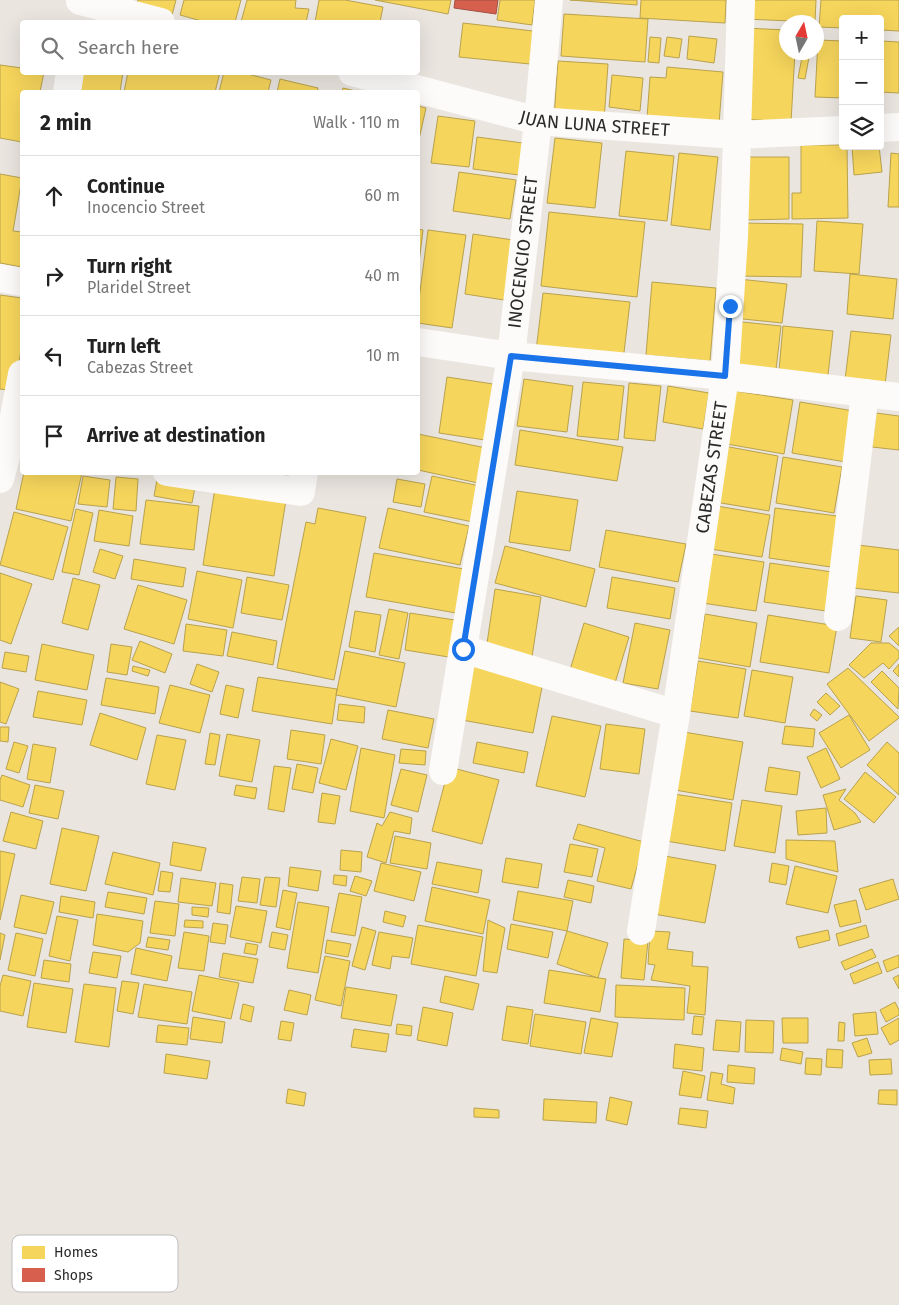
<!DOCTYPE html>
<html lang="en">
<head>
<meta charset="utf-8">
<style>
	:root { --surface:#fff; --page:#f2f2f2; --text:#222; --muted:#767676; --line:#e0e0e0 }
	body { margin:0; font-family:"Fira Sans",sans-serif; background:var(--page); color:var(--text) }
	.controls { position:absolute; right:15px; top:15px; display:grid; overflow:hidden; border-radius:5px; box-shadow:0 5px 20px #0002 }
	.controls button { width:45px; height:45px; display:grid; place-items:center; padding:0; border:0; border-bottom:1px solid var(--line); background:var(--surface); color:var(--text); font:25px sans-serif }
	.compass { position:absolute; left:779px; top:15px; width:45px; height:45px; border-radius:50%; background:var(--surface); box-shadow:0 5px 20px #0002; rotate:9deg }
	.stop { position:absolute; width:15px; height:15px; margin:-11px; border:4px solid #1a73e8; border-radius:50%; background:#fff }
	.stop.end { background:#1a73e8; border-color:#fff; box-shadow:0 1px 5px #0008 }
	.list { margin:0; padding:0; list-style:none }
	h2 { display:flex; justify-content:space-between; align-items:center; height:65px; margin:0; padding:0 20px; font-size:21px }
	h2 small { font-size:16px; font-weight:400; color:var(--muted) }
	.list li { display:grid; grid-template-columns:32px 1fr auto; gap:15px; align-items:center; box-sizing:border-box; height:80px; padding:0 20px; border-top:1px solid var(--line) }
	.list b { display:block; font-size:19px; white-space:nowrap }
	.list p { margin:0; font-size:16px; white-space:nowrap; color:var(--muted) }
	.list em { font-size:16px; font-style:normal; color:var(--muted) }
	.icon { flex:none; width:28px; height:28px; fill:none; stroke:currentColor; stroke-width:2; stroke-linecap:round; stroke-linejoin:round }
	.map { position:relative; flex:none; width:899px; height:1305px; overflow:hidden }
	.search { position:absolute; background:var(--surface); box-shadow:0 5px 20px #0002; left:20px; top:20px; width:400px; height:55px; display:flex; align-items:center; gap:12px; box-sizing:border-box; padding:0 18px; border-radius:5px; color:var(--muted); font-size:19px }
	.panel { position:absolute; background:var(--surface); box-shadow:0 5px 20px #0002; left:20px; top:90px; width:400px; height:385px; border-radius:5px }
	.map>svg:first-child { display:block }
</style>
</head>
<body>
<div class="map">
<svg width="899" height="1305" viewBox="0 0 899 1305">
	<rect width="100%" height="100%" fill="#eae5df"/>
	<!-- homes -->
	<path fill="#f6d55c" stroke="#b9a24d" d="M138 0H176L172 15 136 6Z
		M184 0H241L235 22H205L180 15Z
		M247 0H296L295 8 309 9 306 22H241Z
		M319 0H345L383 7 380 22H315Z
		M375 0H451L448 14Z
		M500 0H535L532 25 497 20Z
		M570 0H637V5Z
		M641 0H726L725 23 640 18Z
		M745 0H816L815 22 744 19Z
		M821 0H899V31L880 30V19H843V28L819 27Z
		M564 14 648 19 645 62 561 56Z
		M463 23 533 31 530 64 459 57Z
		M744 28 786 30V52H795L791 122 740 119Z
		M689 36 717 39 714 63 687 59Z
		M650 37 661 38 659 63 648 62Z
		M667 37 682 39 679 58 664 56Z
		M818 40 843 41V98L815 97Z
		M881 41 899 42V93L880 92Z
		M803 52H810L805 79 798 78Z
		M558 61 608 64 604 121 554 118Z
		M0 65 22 68V72H44L40 92H22V142L0 138Z
		M667 67 723 72 719 124 647 118 650 77 666 78Z
		M81 72H123L120 92H78Z
		M128 72H220L215 92H124Z
		M224 72H240L271 80 268 92H219Z
		M612 75 643 78 640 111 609 107Z
		M280 79 318 88 317 92H277Z
		M343 88 360 92H342Z
		M418 106 426 108 418 144Z
		M438 116 475 121 469 167 431 163Z
		M477 137 523 143 519 175 473 169Z
		M555 138 602 143 595 208 547 203Z
		M801 145H843V146H847L848 218 792 219V193H801Z
		M852 146H879L882 172 854 175Z
		M626 151 674 156 667 221 619 216Z
		M679 153 718 157 710 230 671 225Z
		M891 153 899 154V207H888Z
		M743 157H789V219L744 220Z
		M459 172 516 180 510 219 453 211Z
		M0 174 22 178 13 231 22 232V267L0 263Z
		M549 212 645 222 637 297 541 286Z
		M817 221 863 224 859 274 814 271Z
		M741 223 803 224 801 277 739 276Z
		M418 229 423 230 418 271Z
		M428 230 466 235 452 328 418 323V307Z
		M473 234 513 240 504 300 465 294Z
		M850 274 897 279 893 319 847 314Z
		M738 279 787 284 782 323 733 318Z
		M652 282 716 288 710 361 646 355Z
		M543 293 630 302 623 361 536 351Z
		M0 295 22 298V344L14 391 0 389Z
		M733 321 781 326 776 370 729 365Z
		M783 326 833 331 828 375 779 370Z
		M851 331 891 335 885 385 845 380Z
		M447 377 493 384 485 440 439 433Z
		M524 379 573 386 567 432 517 426Z
		M583 382 624 386 618 440 577 436Z
		M629 383 661 386 655 441 624 438Z
		M668 386 709 393 703 429 663 422Z
		M729 390 793 400 784 454 721 443Z
		M800 402 854 411 846 462 792 453Z
		M876 413 899 416V450L872 447Z
		M520 430 623 447 617 481 515 465Z
		M418 434 486 448 478 483 418 470Z
		M724 446 778 456 769 511 715 502Z
		M783 457 842 467 834 513 776 503Z
		M24 472 82 473 71 521 16 509Z
		M158 474 196 482 192 503 154 496Z
		M83 476 110 480 107 507 78 504Z
		M432 476 480 486 473 522 424 512Z
		M116 477 138 479 136 511 113 509Z
		M397 479 425 484 421 507 393 502Z
		M215 488 286 500 274 576 203 565Z
		M517 491 578 500 570 551 509 542Z
		M146 500 199 506 194 550 140 544Z
		M717 506 770 515 762 557 710 549Z
		M318 508 366 517 334 680 277 668 306 522 315 524Z
		M388 508 469 526 460 565 379 548Z
		M775 508 845 517 838 568 769 558Z
		M76 509 93 513 79 575 62 572Z
		M99 510 133 516 129 546 94 541Z
		M14 512 68 527 53 580 0 565Z
		M606 530 686 544 678 582 599 567Z
		M858 545 899 550V593L853 588Z
		M505 546 595 569 586 607 495 583Z
		M100 549 123 556 115 579 93 572Z
		M374 553 464 569 456 613 366 597Z
		M711 554 764 562 756 611 702 603Z
		M134 559 186 568 183 587 131 579Z
		M770 563 839 573 833 612 764 602Z
		M197 571 242 580 233 628 188 619Z
		M0 573 32 584 11 644 0 640Z
		M247 577 289 585 282 620 241 613Z
		M612 577 675 588 670 619 607 608Z
		M73 578 100 585 88 630 62 623Z
		M138 585 187 600 174 644 124 629Z
		M495 589 541 597 532 657 486 650Z
		M856 596 887 600 881 642 850 638Z
		M389 609 408 613 399 659 379 655Z
		M355 611 381 615 375 652 349 647Z
		M410 613 461 621 455 658 405 650Z
		M705 614 757 623 750 667 698 658Z
		M768 615 837 626 829 673 760 662Z
		M584 623 629 637 615 683 570 670Z
		M635 623 670 630 658 689 623 683Z
		M186 624 227 630 223 656 183 651Z
		M899 627V646L889 636Z
		M232 632 277 641 273 665 227 656Z
		M140 641 172 654 165 673 132 660Z
		M871 643H889L899 651V658L889 669 883 663 864 678 849 665Z
		M42 644 94 655 87 690 35 680Z
		M111 644 132 647 127 675 107 672Z
		M345 651 405 663 396 707 336 695Z
		M5 652 29 656 26 672 2 668Z
		M698 661 746 669 738 718 690 711Z
		M197 664 219 672 212 692 190 684Z
		M473 664 544 677 533 733 462 720Z
		M899 664V677L893 671Z
		M133 666 150 670 148 676 132 671Z
		M848 668 899 717V718L869 741 827 684Z
		M752 670 793 677 785 723 744 716Z
		M882 671 899 688 898 709 871 682Z
		M258 677 337 689 332 724 252 711Z
		M106 678 159 687 155 714 101 705Z
		M0 682 19 689 6 724 0 722Z
		M170 685 210 695 200 733 159 723Z
		M226 685 244 689 238 718 220 714Z
		M38 691 87 700 82 725 33 717Z
		M826 693 840 706 830 715 817 702Z
		M339 704 365 707 364 723 337 720Z
		M814 709 822 715 817 721 810 715Z
		M388 710 434 719 428 748 382 739Z
		M100 713 146 728 137 760 90 745Z
		M849 715 870 750 841 768 819 733Z
		M552 716 601 726 585 797 536 786Z
		M606 724 645 729 639 774 600 769Z
		M785 726 815 729 813 747 782 744Z
		M0 727H9L8 742 0 741Z
		M291 730 325 735 321 764 287 759Z
		M684 732 743 742 733 800 675 790Z
		M210 733 220 735 215 765 205 764Z
		M227 734 260 740 252 782 219 776Z
		M157 735 186 740 175 790 146 784Z
		M331 739 358 746 346 790 319 783Z
		M14 742 28 746 19 773 6 769Z
		M477 742 528 752 524 773 473 763Z
		M887 742 899 753V795L867 765Z
		M33 744 56 748 50 783 27 779Z
		M361 748 395 755 384 818 350 811Z
		M826 748 840 779 821 788 807 757Z
		M401 749 426 751 425 765 399 763Z
		M297 764 318 768 313 793 292 789Z
		M274 766 291 768 284 812 268 809Z
		M449 767 499 780 482 844 432 831Z
		M769 767 800 772 797 795 765 791Z
		M401 769 427 775 418 812 391 805Z
		M865 772 896 797 874 823 844 799Z
		M2 775 30 785 23 807 0 800V780Z
		M35 785 64 791 58 819 29 813Z
		M236 785 257 788 255 799 234 795Z
		M846 789 839 800 855 813 861 822 834 830 823 795Z
		M322 793 340 796 335 824 318 822Z
		M674 794 732 803 725 851 666 841Z
		M742 800 782 806 775 853 734 846Z
		M826 808 827 833 798 835 796 811Z
		M11 812 43 821 36 849 3 841Z
		M390 812 412 818 410 834 394 831 386 863 367 857 377 823 382 826Z
		M578 824 644 842 631 889 597 881 605 848 573 839Z
		M62 828 99 836 86 891 50 884Z
		M395 836 431 843 427 869 390 863Z
		M786 840 835 841 838 872 786 859Z
		M173 842 206 848 201 871 170 865Z
		M570 844 598 849 592 877 564 872Z
		M341 850 362 852 361 872 340 870Z
		M0 851 15 854 0 920Z
		M113 852 160 863 153 895 105 884Z
		M659 855 716 865 705 923 648 913Z
		M506 858 542 864 538 888 502 882Z
		M437 862 482 870 478 893 432 884Z
		M381 863 421 872 414 901 374 891Z
		M772 863 789 866 786 885 769 882Z
		M795 866 837 876 828 913 786 904Z
		M290 867 321 871 318 891 288 886Z
		M161 871 173 873 170 892 158 891Z
		M334 875 347 876 346 886 333 884Z
		M355 876 372 881 366 896 350 891Z
		M242 877 260 879 257 903 238 901Z
		M265 877 280 878 276 907 260 905Z
		M181 878 216 883 212 906 178 902Z
		M893 879 899 899 866 910 859 889Z
		M568 880 594 886 591 903 564 897Z
		M220 883 233 885 230 914 217 912Z
		M432 887 490 900 483 934 425 921Z
		M283 890 297 893 290 930 276 927Z
		M518 891 573 901 567 931 513 920Z
		M108 892 147 898 144 914 105 907Z
		M339 893 362 897 355 936 331 932Z
		M21 895 54 902 46 934 14 927Z
		M61 896 95 902 93 918 59 912Z
		M856 900 861 922 840 927 834 905Z
		M155 901 179 904 175 936 150 933Z
		M298 902 329 907 318 973 287 968Z
		M236 906 267 911 261 943 230 937Z
		M192 907 209 908 208 917 192 915Z
		M385 911 406 916 403 927 383 922Z
		M97 914 143 921 140 943 128 952 93 945Z
		M57 916 78 920 70 961 49 956Z
		M185 920 203 921V928L184 927Z
		M488 920 505 928 497 973 483 971Z
		M213 923 228 925 225 944 210 942Z
		M511 924 553 932 548 958 507 949Z
		M418 925 483 937 476 976 411 964Z
		M866 925 869 937 839 946 836 934Z
		M362 927 376 931 365 970 352 966Z
		M828 930 830 940 799 948 796 937Z
		M567 931 608 943 598 978 557 964Z
		M650 931 670 932 667 949 693 952 692 966 708 967 705 1015 687 1013 690 986 651 980 655 965 648 964Z
		M184 932 209 936 204 971 178 968Z
		M272 932 288 935 285 950 269 947Z
		M379 932 413 938 409 958 392 956 390 969 372 965Z
		M0 933 5 935 0 960Z
		M16 933 43 939 35 976 8 970Z
		M148 937 170 940 168 950 146 947Z
		M624 939 648 941 644 980 621 978Z
		M327 940 351 944 348 957 325 953Z
		M246 943 258 945 256 955 244 953Z
		M136 948 172 956 167 981 131 974Z
		M872 949 876 957 845 970 841 962Z
		M93 952 121 956 117 978 89 973Z
		M223 953 258 959 253 983 219 977Z
		M899 955V967L887 972 883 961Z
		M325 956 350 961 341 1006 315 1000Z
		M44 960 71 964 69 982 41 978Z
		M878 962 882 973 854 984 850 974Z
		M549 970 606 979 600 1012 544 1003Z
		M3 975 31 981 23 1016 0 1011V986Z
		M199 975 239 983 231 1019 192 1011Z
		M899 975V989L893 978Z
		M445 976 479 984 473 1010 440 1002Z
		M122 981 139 983 133 1014 117 1011Z
		M34 983 73 989 66 1033 27 1027Z
		M84 984 116 988 109 1047 75 1042Z
		M144 984 192 992 187 1024 138 1017Z
		M616 985 685 988 684 1020 615 1017Z
		M346 987 397 995 391 1026 341 1018Z
		M289 990 311 995 307 1015 284 1010Z
		M895 1002 899 1010V1015L886 1022 880 1010Z
		M243 1004 254 1007 251 1022 240 1019Z
		M507 1006 533 1010 528 1044 502 1040Z
		M423 1007 453 1013 447 1046 417 1040Z
		M876 1012 878 1034 855 1036 853 1014Z
		M535 1014 586 1022 581 1054 530 1046Z
		M694 1016 704 1017 702 1035 692 1034Z
		M193 1017 225 1022 222 1043 190 1039Z
		M591 1018 618 1023 612 1057 584 1053Z
		M782 1018H808V1043H783Z
		M899 1018V1040L890 1045 881 1028Z
		M716 1020 741 1022 739 1052 713 1050Z
		M746 1020 774 1021 773 1053 745 1052Z
		M281 1021 294 1023 291 1041 278 1039Z
		M839 1022 845 1023 844 1041H838Z
		M397 1024 412 1026 411 1036 396 1034Z
		M158 1025 189 1028 187 1045 156 1042Z
		M354 1029 389 1034 386 1052 351 1047Z
		M867 1038 872 1053 858 1057 852 1043Z
		M675 1044 704 1048 702 1071 673 1068Z
		M782 1048 803 1052 801 1064 780 1060Z
		M827 1049 843 1050 842 1068 826 1067Z
		M166 1054 210 1061 207 1079 164 1073Z
		M806 1058 822 1059 821 1075 805 1074Z
		M891 1059 892 1074 870 1075 869 1060Z
		M728 1065 755 1068 754 1084 727 1082Z
		M683 1071 705 1076 701 1098 679 1095Z
		M711 1072 723 1074 721 1084 735 1088 733 1104 707 1100Z
		M288 1089 306 1093 304 1106 286 1103Z
		M879 1090H897V1105L878 1104Z
		M610 1097 632 1102 627 1125 606 1120Z
		M544 1099 597 1102 596 1123 543 1120Z
		M474 1108 499 1110V1118L474 1117Z
		M680 1108 708 1111 706 1128 678 1124Z"/>
	<!-- shops -->
	<path fill="#d6604d" stroke="#a25042" d="M455 0H498L496 14 454 8Z"/>
	<g fill="none" stroke-linecap="round" stroke-linejoin="round">
		<!-- street -->
		<g stroke="#fcfbfa" stroke-width="28">
			<path d="M80 1 161 22"/>
			<path id="s1" d="M352 72 538 121 736 135 843 130"/>
			<path d="M67 92 70 72"/>
			<path d="M880 128 899 127"/>
			<path d="M0 278 22 282"/>
			<path d="M418 342 511 356 725 376 899 397"/>
			<path d="M167 472 301 492 304 472"/>
			<path d="M0 479 8 449 22 374"/>
			<path d="M838 617 865 393"/>
			<path d="M463 649 676 714"/>
			<path id="s2" d="M443 771 511 356 538 121 549 0"/>
			<path id="s3" d="M641 931 676 714 725 376 734 237 741 0"/>
		</g>
	</g>
	<g fill="none" stroke-linecap="round" stroke-linejoin="round">
		<!-- route -->
		<path stroke="#1a73e8" stroke-width="6" d="M463 649 511 356 725 376 730 306"/>
	</g>
	<g text-anchor="middle" dominant-baseline="central" stroke-width="5" stroke-linejoin="round" paint-order="stroke">
		<!-- street labels -->
		<g font-size="18" fill="#2a2a2a" stroke="#fff">
			<text stroke="none"><textPath href="#s1" startOffset="249">JUAN LUNA STREET</textPath></text>
			<text stroke="none"><textPath href="#s2" startOffset="525">INOCENCIO STREET</textPath></text>
			<text stroke="none"><textPath href="#s3" startOffset="469">CABEZAS STREET</textPath></text>
		</g>
	</g>
	<!-- legend -->
	<rect x="12" y="1235" width="166" height="57" rx="8" fill="#fff" stroke="#bfbfbf" stroke-width="1"/>
	<rect x="22" y="1246" width="23" height="13" fill="#f6d55c"/>
	<rect x="22" y="1268" width="23" height="14" fill="#d6604d"/>
	<g font-size="14" fill="#2a2a2a">
		<text x="54" y="1257">Homes</text>
		<text x="54" y="1280">Shops</text>
	</g>
</svg>
<div class="controls">
<button>+</button>
<button>−</button>
<button><svg class="icon" aria-label="layers" viewBox="0 0 24 24"><path d="M12 4l9 5-9 5-9-5zM3 14l9 5 9-5"/></svg></button>
</div>
<svg class="compass" viewBox="-18 -18 36 36"><path d="M0-13l5 13h-10z" fill="#e53935"/><path d="M0 13l5-13h-10z" fill="#767676"/></svg>
<div class="stop" style="left:463px;top:649px"></div>
<div class="stop end" style="left:730px;top:306px"></div>
<div class="search"><svg class="icon" aria-label="search" viewBox="0 0 24 24"><circle cx="10" cy="10" r="6"/><path d="M15 15l6 6"/></svg>Search here</div>
<section class="panel">
<h2>2 min<small>Walk · 110 m</small></h2>
<ul class="list">
<li><svg class="icon" aria-label="ahead" viewBox="0 0 24 24"><path d="M12 20V5M6 11l6-6 6 6"/></svg><div><b>Continue</b><p>Inocencio Street</p></div><em>60 m</em></li>
<li><svg class="icon" aria-label="right" viewBox="0 0 24 24"><path d="M7 20v-9h11M14 6l5 5-5 5"/></svg><div><b>Turn right</b><p>Plaridel Street</p></div><em>40 m</em></li>
<li><svg class="icon" aria-label="left" viewBox="0 0 24 24"><path d="M17 20v-9H6M10 6l-5 5 5 5"/></svg><div><b>Turn left</b><p>Cabezas Street</p></div><em>10 m</em></li>
<li><svg class="icon" aria-label="arrive" viewBox="0 0 24 24"><path d="M6 21V4h12l-3 4 3 4H6"/></svg><div><b>Arrive at destination</b></div></li>
</ul>
</section>
</div>
</body>
</html>
